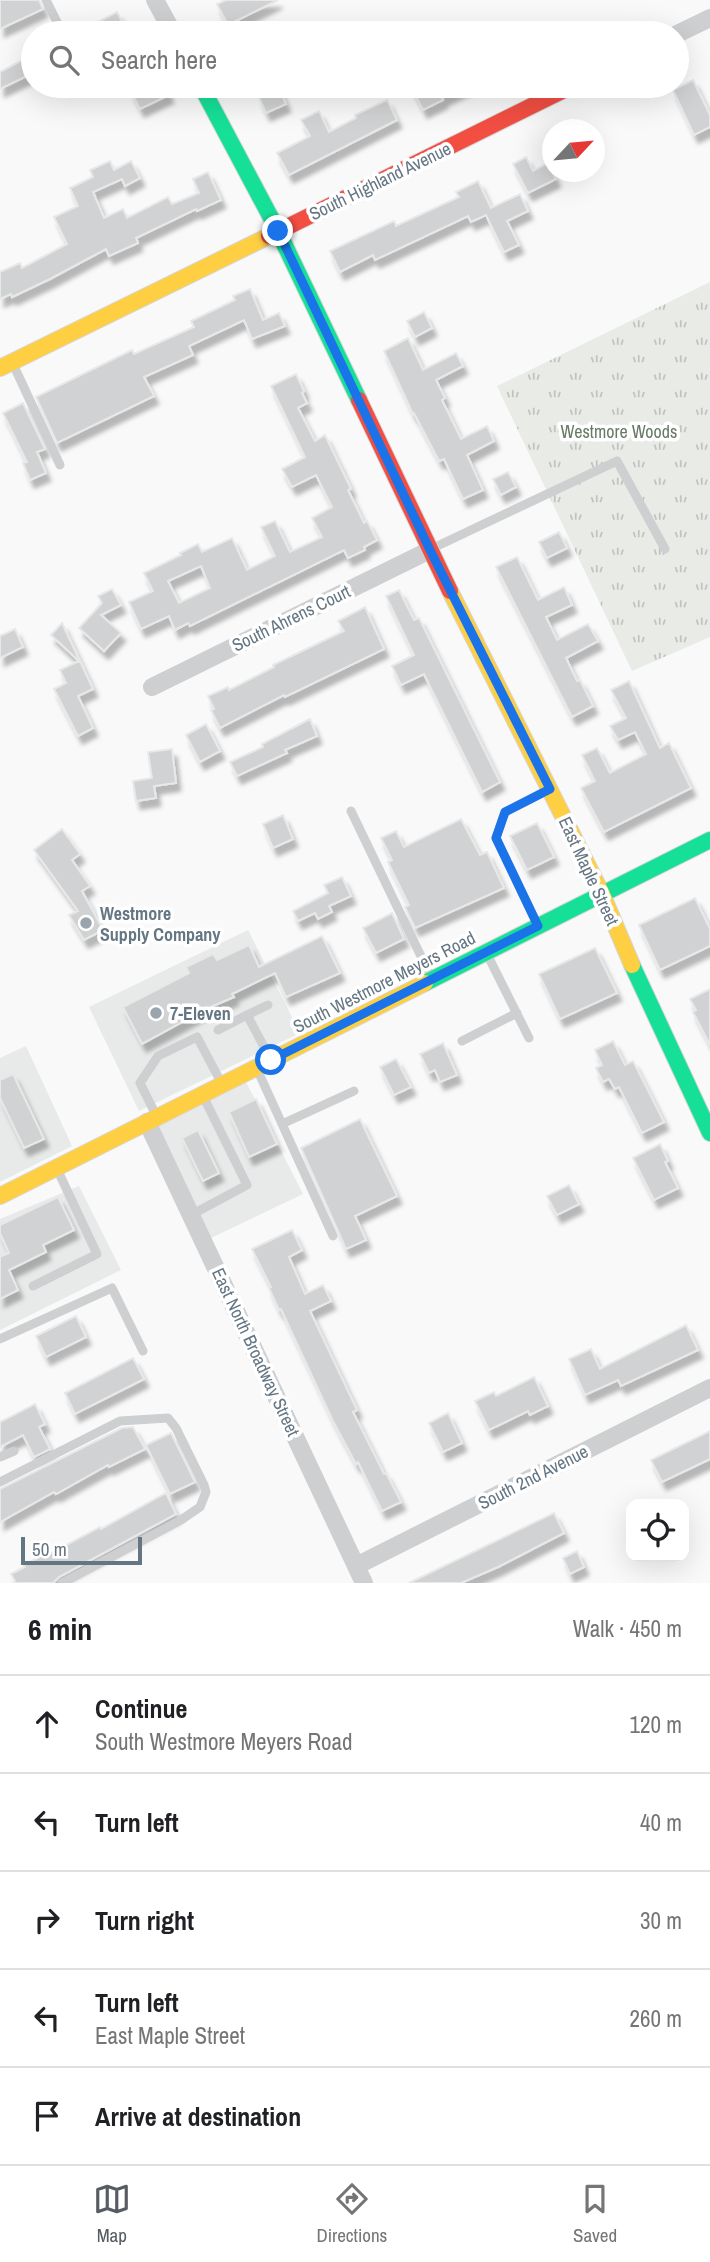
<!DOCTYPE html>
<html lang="en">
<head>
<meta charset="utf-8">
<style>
	:root { --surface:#fff; --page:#f6f6f6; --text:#202124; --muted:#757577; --line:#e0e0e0; --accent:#565c61 }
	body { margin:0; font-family:"Archivo Narrow",sans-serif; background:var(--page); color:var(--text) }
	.controls { position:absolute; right:21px; bottom:21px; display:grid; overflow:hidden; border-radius:14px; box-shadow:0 7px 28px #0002 }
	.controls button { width:63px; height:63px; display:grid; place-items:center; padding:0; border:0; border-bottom:2px solid var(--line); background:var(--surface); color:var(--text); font:35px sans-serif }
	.compass { position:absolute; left:542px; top:119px; width:63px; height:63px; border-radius:50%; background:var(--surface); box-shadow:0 7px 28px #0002; rotate:64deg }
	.scale { position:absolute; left:21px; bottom:18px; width:121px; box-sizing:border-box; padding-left:7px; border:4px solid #657683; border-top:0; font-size:19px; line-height:24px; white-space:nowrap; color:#657683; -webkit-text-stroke:5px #fff; paint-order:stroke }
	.stop { position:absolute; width:21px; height:21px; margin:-16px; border:5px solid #1a73e8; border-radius:50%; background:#fff }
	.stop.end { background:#1a73e8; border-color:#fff; box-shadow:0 2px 7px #0008 }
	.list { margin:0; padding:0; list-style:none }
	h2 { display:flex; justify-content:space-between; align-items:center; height:91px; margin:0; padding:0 28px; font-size:30px }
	h2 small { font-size:23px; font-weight:400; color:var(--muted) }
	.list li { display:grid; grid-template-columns:46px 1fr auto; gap:21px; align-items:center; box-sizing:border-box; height:98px; padding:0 28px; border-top:2px solid var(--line) }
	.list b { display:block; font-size:26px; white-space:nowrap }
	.list p { margin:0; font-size:23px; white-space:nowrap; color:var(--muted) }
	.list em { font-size:23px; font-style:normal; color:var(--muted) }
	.icon { flex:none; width:38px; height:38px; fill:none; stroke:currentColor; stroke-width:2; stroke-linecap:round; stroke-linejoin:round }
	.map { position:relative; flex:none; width:710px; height:1583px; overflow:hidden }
	.search { position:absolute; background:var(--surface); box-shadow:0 7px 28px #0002; left:21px; right:21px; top:21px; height:77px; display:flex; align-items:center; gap:18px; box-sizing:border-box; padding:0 24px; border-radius:38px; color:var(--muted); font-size:26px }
	.sheet { height:581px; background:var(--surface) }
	nav { display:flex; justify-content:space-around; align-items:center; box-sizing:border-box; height:98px; border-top:2px solid var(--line); background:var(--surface); font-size:19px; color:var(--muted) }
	nav a { display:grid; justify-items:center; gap:4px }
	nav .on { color:var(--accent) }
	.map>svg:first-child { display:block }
</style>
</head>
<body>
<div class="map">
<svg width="710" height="1583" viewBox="0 0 710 1583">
	<defs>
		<pattern id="park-tufts" width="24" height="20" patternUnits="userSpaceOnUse" patternTransform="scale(1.75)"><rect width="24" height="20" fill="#e8ebe6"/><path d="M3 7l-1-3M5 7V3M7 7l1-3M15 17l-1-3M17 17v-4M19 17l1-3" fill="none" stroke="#c0c3c0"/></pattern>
		<filter id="shadow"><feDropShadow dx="4.5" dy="8" stdDeviation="2" flood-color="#0004"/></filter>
	</defs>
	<rect width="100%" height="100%" fill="#f9f9f9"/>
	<!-- built -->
	<path fill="#e8e9e9" d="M248 930 300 1033 139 1111 89 1007Z
		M26 1046 72 1146 0 1182V1058Z
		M245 1080 303 1194 209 1239 156 1126Z
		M79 1186 121 1270 0 1330V1219Z"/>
	<!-- park -->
	<path fill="url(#park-tufts)" d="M710 282V637L632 671 497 386Z"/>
	<!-- building -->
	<path fill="#d0d2d3" stroke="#e8e8e8" stroke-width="2" fill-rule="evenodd" filter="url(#shadow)" d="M0 0H39L43 9 0 29Z
		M226 0H278L228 25 217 4Z
		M117 12 125 28 114 33H77Z
		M30 56 33 63V73L0 89V72Z
		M693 80 710 115V127L694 135 673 90Z
		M142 86H165L169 95 140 109 131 91Z
		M411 86H468L442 98 443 100 423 110Z
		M279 88 286 104 266 113 259 97Z
		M387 100 397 120 289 175 277 153 310 136 301 120 319 111 329 132 356 118 355 115Z
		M526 157 533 171 548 163 556 179 528 193 513 164Z
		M110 161 114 170 131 161 140 178 125 186 122 179 93 192 104 218 123 209 127 218 168 197 172 204 199 193 193 179 208 172 221 200 197 211 196 209 136 238 138 243 109 256 106 249 50 279 12 297 11 294 0 299V272L20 263 22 268 67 244 54 217 78 206 70 188 93 177 90 170Z
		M478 181 491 208 520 194 528 211 507 221 519 245 504 252 486 215 471 222 468 216 375 260 373 255 340 272 330 251 394 221 396 226 459 197 456 192Z
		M250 289 263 320 279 313 285 326 252 339 244 320 189 346 193 355 144 377 154 396 57 443 36 397 132 350 134 354 194 327 191 321 235 300 233 296Z
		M424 312 432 328 415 337 407 321Z
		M408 338 423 370 456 353 463 366 436 380 445 398 442 400 461 439 487 426 494 441 467 455 483 490 463 499 444 459 439 461 414 413 413 414 384 351Z
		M296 374 304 391 302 393 307 403 298 408 315 441 325 435 351 489 348 490 364 523 367 521 377 540 364 547 365 550 348 558 344 550 190 626 188 623 175 630 169 616 141 629 129 602 153 591 144 573 181 555 180 553 198 544 202 552 232 538 247 570 275 556 261 527 275 521 290 552 322 537 312 518 332 507 316 475 292 487 282 469 305 457 271 386ZM201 566 210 588 179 603 168 581Z
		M23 403 45 449 37 452 46 473 30 480 23 463 27 462 3 413Z
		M508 472 516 487 501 495 493 479Z
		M559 532 567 548 547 558 539 542Z
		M517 557 538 600 564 587 572 605 546 617 557 640 588 624 598 641 566 658 577 681 580 680 593 706 572 717 496 567Z
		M112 589 121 605 101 615 121 633 104 651 79 628 102 603 98 596Z
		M399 590 414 620 419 618 500 782 482 792 424 674 401 685 392 666 414 655 386 596Z
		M365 607 384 649 285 697 284 695 220 728 211 710 214 709 208 696 228 687 229 690 274 667 273 665 344 631 338 621Z
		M62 623 93 689 78 696 93 728 78 736 54 689 66 683 60 670 79 661 51 635Z
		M15 629 23 647 0 658V636Z
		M629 681 660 748 669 743 691 788 604 832 581 788 595 781 582 755 597 748 610 773 646 754 635 732 618 740 610 726 626 718 611 690Z
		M310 719 317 736 285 750 287 753 237 776 230 762 263 747 262 744Z
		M206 724 220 751 200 762 186 735Z
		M172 749 176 783 154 786 156 798 136 801 133 781 152 778 148 752Z
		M283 815 293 839 273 848 263 824Z
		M461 819 480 855 487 852 504 888 415 928 405 907 409 905 388 862 392 860 381 838 396 831 404 847Z
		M537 823 554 857 527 870 510 836Z
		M62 829 80 854 72 860 90 886 82 891 103 930 84 940 69 915 78 911 34 850Z
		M342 877 351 896 329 906 332 912 318 919 315 913 298 921 293 911 328 893 324 885Z
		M695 898 710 929V946L660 970 639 925Z
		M392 913 404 939 376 953 363 928Z
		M322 936 340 973 286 997 275 973 232 994 234 997 206 1009 142 1044 123 1007 189 973 186 967 213 954 217 960 249 945 259 967Z
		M595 948 617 993 560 1019 539 974Z
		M710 989V1045L693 1012 696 1010 690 999Z
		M613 1041 625 1065 633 1061 664 1122 642 1133 619 1087 615 1089 609 1079 603 1082 596 1068 602 1065 595 1050Z
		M443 1043 457 1075 440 1082 435 1070 429 1073 420 1054Z
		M396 1059 411 1087 394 1095 380 1067Z
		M13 1074 44 1139 24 1148 0 1098V1080Z
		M256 1099 277 1144 249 1157 229 1112Z
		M360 1119 397 1196 355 1216 366 1240 346 1249 301 1148Z
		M198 1130 219 1173 203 1181 182 1138Z
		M660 1144 668 1161 665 1162 678 1188 654 1200 633 1158Z
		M569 1185 579 1204 557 1215 547 1196Z
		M58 1197 74 1230 43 1245 46 1252 9 1270 18 1290 0 1299V1251L2 1256 9 1253 0 1233V1225Z
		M292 1230 302 1250 289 1257 305 1294 323 1285 331 1301 310 1311 357 1410 353 1412 384 1474 386 1473 401 1502 382 1511 358 1462 356 1464 333 1421 281 1309 279 1310 269 1288 271 1287 252 1249Z
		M76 1316 86 1337 46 1357 36 1336Z
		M686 1325 698 1350 621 1386 618 1380 585 1395 569 1359 591 1349 600 1369Z
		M133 1358 144 1379 75 1414 65 1393Z
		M534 1377 548 1406 530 1415 528 1411 489 1430 475 1401 494 1392 496 1396Z
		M35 1404 45 1424 39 1427 50 1449 34 1457 23 1435 0 1447V1422Z
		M448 1413 462 1443 443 1452 429 1423Z
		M133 1427 145 1449 109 1467 108 1465 56 1494 54 1492 0 1522V1489L122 1428Z
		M710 1431V1459L662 1482 651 1460Z
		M171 1433 195 1482 170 1494 146 1445Z
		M166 1493 176 1514 59 1577 53 1583H16L11 1574 25 1567 24 1565 45 1554 46 1556 100 1527 101 1529Z
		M554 1513 564 1533 498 1567 461 1583H409Z
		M577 1551 584 1567 570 1574 563 1558Z"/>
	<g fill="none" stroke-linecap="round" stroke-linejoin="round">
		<!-- fast casing -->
		<g stroke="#d5d6d7" stroke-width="18">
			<path id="fast" d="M201 86 278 231 359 400
				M632 965 710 1133
				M425 983 710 840"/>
		</g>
		<!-- slow casing -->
		<g stroke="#d5d6d7" stroke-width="18">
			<path id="slow" d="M0 368 269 236
				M450 591 602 894 632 965
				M0 1196 425 983"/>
		</g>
		<!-- jam casing -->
		<g stroke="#d5d6d7" stroke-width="18">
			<path id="jam" d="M269 236 572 86
				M359 400 450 591"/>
		</g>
		<!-- lane -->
		<path stroke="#cecfd0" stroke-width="9" d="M46 0 60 28
			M13 364 60 465
			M431 549 617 461 665 549
			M351 811 431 977
			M537 924 496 838 505 812 548 790
			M487 954 529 1038
			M247 1015 268 1005
			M218 1030 247 1015 270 1058
			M462 1041 517 1013
			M257 1069 333 1236
			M156 1115 140 1083 158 1056 197 1037 222 1084
			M282 1124 354 1091
			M191 1215 247 1185 203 1096
			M33 1286 97 1254 57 1169
			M0 1339 112 1288 143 1351
			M0 1457 14 1451
			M0 1482 120 1421 168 1418 176 1428 204 1485 206 1492 200 1507 181 1520 62 1583"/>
		<!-- street -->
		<path stroke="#cecfd0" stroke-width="18" d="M155 0 173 33
			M677 34 710 18
			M152 687 430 550
			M147 1122 364 1583
			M356 1566 710 1388"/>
		<!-- fast -->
		<use href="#fast" stroke="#16e098" stroke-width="16"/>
		<!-- slow -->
		<use href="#slow" stroke="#ffcf43" stroke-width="16"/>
		<!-- jam -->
		<use href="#jam" stroke="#f24e42" stroke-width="16"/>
	</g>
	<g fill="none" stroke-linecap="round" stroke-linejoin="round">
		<!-- route -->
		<path stroke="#1a73e8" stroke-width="9" d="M271 1060 538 926 496 838 505 812 550 789 430 550 278 231"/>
	</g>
	<!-- markers -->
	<g fill="#99a4ac" stroke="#fff" stroke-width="2.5">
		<circle cx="86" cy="923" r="7"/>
		<circle cx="156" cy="1013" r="7"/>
	</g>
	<g text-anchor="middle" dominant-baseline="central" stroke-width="7" stroke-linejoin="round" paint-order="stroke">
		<!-- street labels -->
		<g font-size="18" fill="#657683" stroke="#fff">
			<text transform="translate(380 181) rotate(-26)">South Highland Avenue</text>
			<text transform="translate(291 618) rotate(-26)">South Ahrens Court</text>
			<text transform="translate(589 871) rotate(65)">East Maple Street</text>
			<text transform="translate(384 982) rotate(-27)">South Westmore Meyers Road</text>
			<text transform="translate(256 1352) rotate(65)">East North Broadway Street</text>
			<text transform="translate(533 1477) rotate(-27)">South 2nd Avenue</text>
		</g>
		<!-- park labels -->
		<g font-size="18" fill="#687a64" stroke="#fff">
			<text x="619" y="431">Westmore Woods</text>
		</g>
		<!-- poi labels -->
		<g font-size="18" font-weight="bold" fill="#657683" stroke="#fff" text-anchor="start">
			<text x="100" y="913">Westmore<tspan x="100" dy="21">Supply Company</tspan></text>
			<text x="170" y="1013">7-Eleven</text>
		</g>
	</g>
</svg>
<div class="controls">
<button><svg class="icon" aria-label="locate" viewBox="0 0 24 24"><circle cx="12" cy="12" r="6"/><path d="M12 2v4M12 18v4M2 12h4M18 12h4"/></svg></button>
</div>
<svg class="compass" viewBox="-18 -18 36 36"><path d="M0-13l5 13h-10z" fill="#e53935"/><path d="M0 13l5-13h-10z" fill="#757577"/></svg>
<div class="scale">50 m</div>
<div class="stop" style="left:271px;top:1060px"></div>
<div class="stop end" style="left:278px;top:231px"></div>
<div class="search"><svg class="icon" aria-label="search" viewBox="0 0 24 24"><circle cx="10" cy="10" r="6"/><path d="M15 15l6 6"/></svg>Search here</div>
</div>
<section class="sheet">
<h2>6 min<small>Walk · 450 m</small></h2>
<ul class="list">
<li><svg class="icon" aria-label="ahead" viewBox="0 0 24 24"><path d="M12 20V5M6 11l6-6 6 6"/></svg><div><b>Continue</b><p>South Westmore Meyers Road</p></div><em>120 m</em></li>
<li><svg class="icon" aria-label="left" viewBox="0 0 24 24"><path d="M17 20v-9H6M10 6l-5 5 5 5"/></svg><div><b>Turn left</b></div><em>40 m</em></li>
<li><svg class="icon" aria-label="right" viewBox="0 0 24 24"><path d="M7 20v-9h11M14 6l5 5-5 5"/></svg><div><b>Turn right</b></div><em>30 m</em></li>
<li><svg class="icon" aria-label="left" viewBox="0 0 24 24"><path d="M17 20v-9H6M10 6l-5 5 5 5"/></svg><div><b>Turn left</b><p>East Maple Street</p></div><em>260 m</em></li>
<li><svg class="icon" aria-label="arrive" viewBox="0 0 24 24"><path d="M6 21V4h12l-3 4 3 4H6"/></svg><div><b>Arrive at destination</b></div></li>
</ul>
</section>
<nav>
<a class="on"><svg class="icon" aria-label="map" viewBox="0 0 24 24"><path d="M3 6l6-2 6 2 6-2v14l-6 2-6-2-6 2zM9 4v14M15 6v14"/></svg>Map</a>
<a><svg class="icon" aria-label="directions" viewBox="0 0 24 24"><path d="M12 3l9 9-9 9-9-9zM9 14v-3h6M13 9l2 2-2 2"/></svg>Directions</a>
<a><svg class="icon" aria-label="saved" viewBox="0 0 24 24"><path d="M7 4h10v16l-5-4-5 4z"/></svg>Saved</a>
</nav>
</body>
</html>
